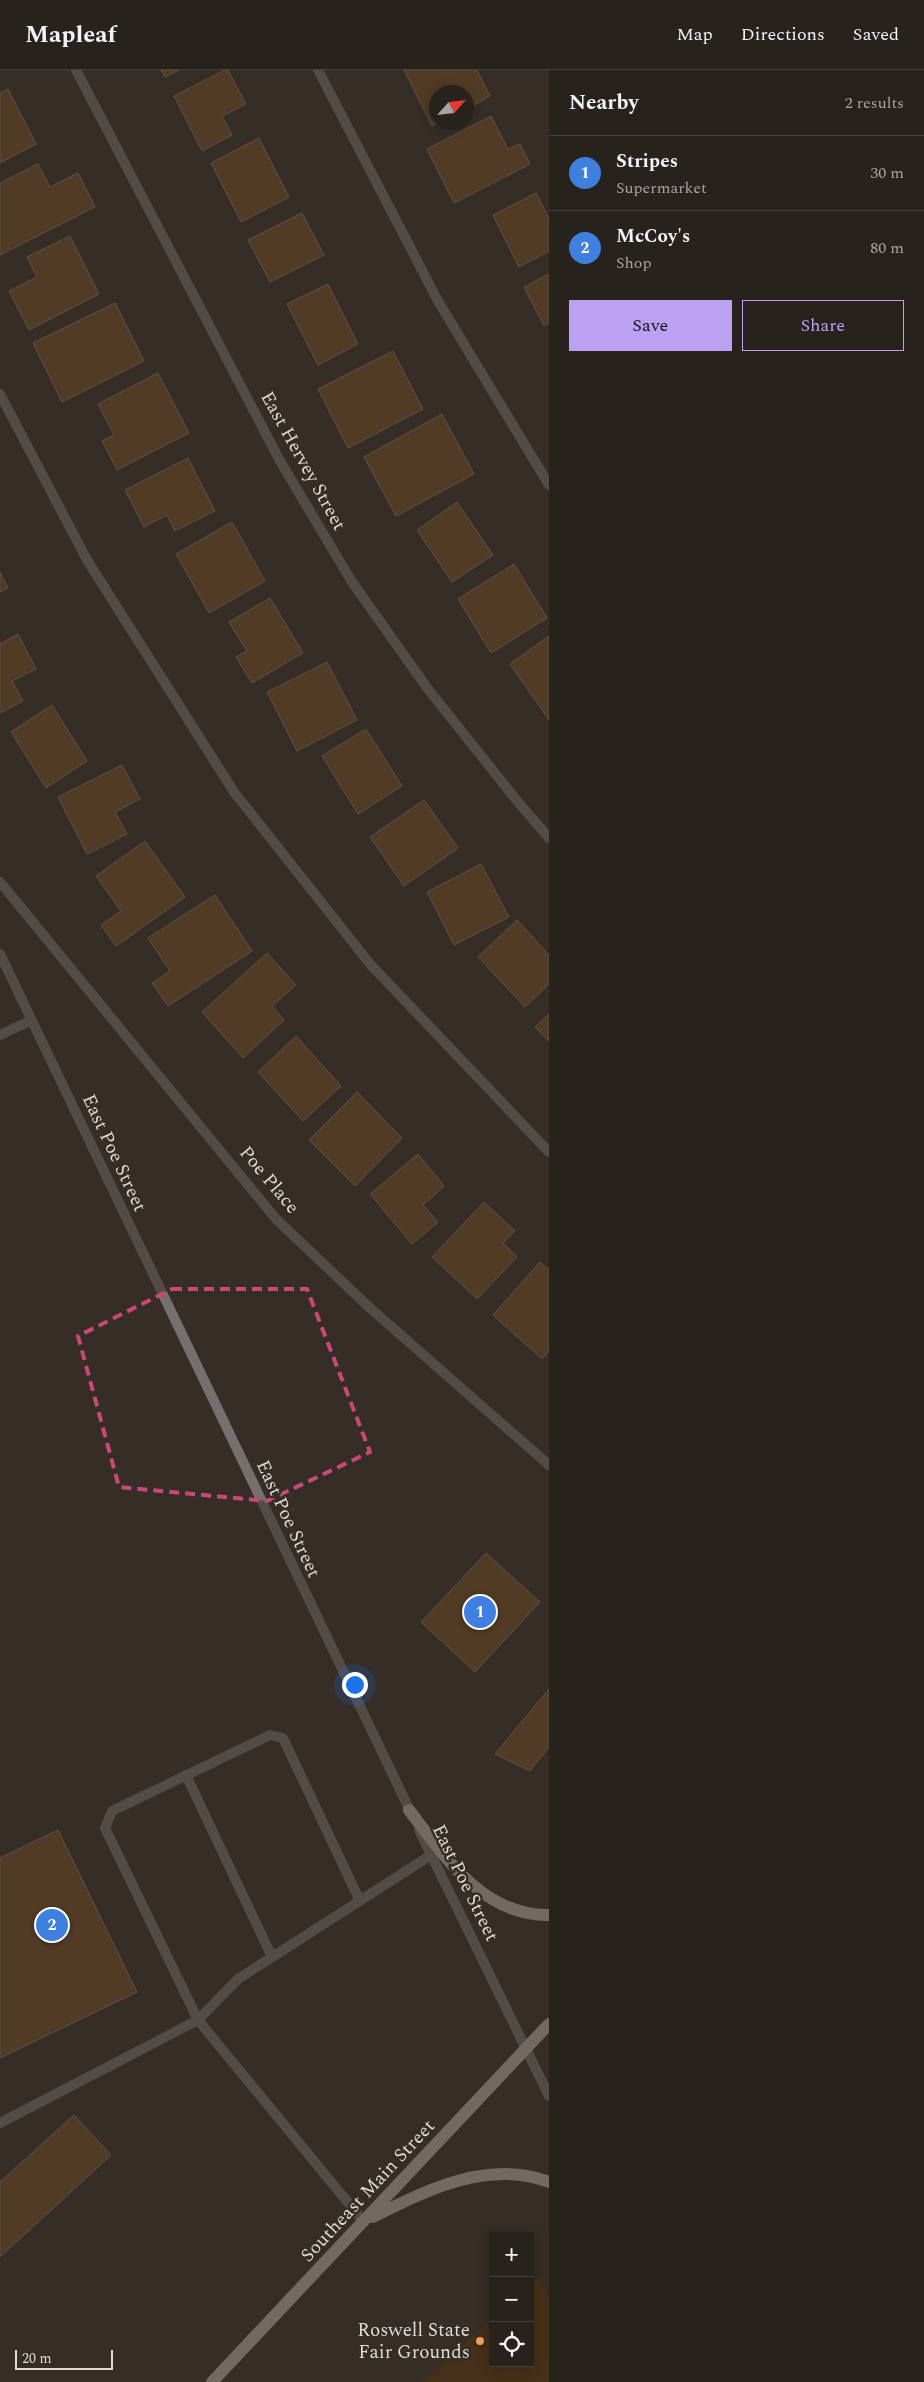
<!DOCTYPE html>
<html lang="en">
<head>
<meta charset="utf-8">
<style>
	:root { --surface:#28221c; --page:#302a25; --text:#f1f3f6; --muted:#a5a4a3; --line:#443f3b; --accent:#bca0f2 }
	body { margin:0; font-family:Spectral,serif; background:var(--page); color:var(--text) }
	.controls { position:absolute; right:15px; bottom:15px; display:grid; overflow:hidden; border-radius:0px; box-shadow:0 2px 12px #0003 }
	.controls button { width:45px; height:45px; display:grid; place-items:center; padding:0; border:0; border-bottom:1px solid var(--line); background:var(--surface); color:var(--text); font:25px sans-serif }
	.compass { position:absolute; left:429px; top:15px; width:45px; height:45px; border-radius:50%; background:var(--surface); box-shadow:0 2px 12px #0003; rotate:63deg }
	.scale { position:absolute; left:15px; bottom:12px; width:98px; box-sizing:border-box; padding-left:5px; border:2px solid #dfdad5; border-top:0; font-size:14px; line-height:18px; white-space:nowrap; color:#dfdad5; -webkit-text-stroke:4px #352d26; paint-order:stroke }
	.you { position:absolute; left:354px; top:1614px; width:18px; height:18px; margin:-12px; border:4px solid #fff; border-radius:50%; background:#1a73e8; box-shadow:0 0 0 8px #1a73e833 }
	.badge { display:grid; place-items:center; width:32px; height:32px; border-radius:50%; background:var(--accent); color:#fff; font-size:16px; font-weight:700 }
	.pin { position:absolute; translate:-50% -50%; border:2px solid #fff; box-shadow:0 1px 5px #0006 }
	.list { margin:0; padding:0; list-style:none }
	h2 { display:flex; justify-content:space-between; align-items:center; height:65px; margin:0; padding:0 20px; font-size:21px }
	h2 small { font-size:16px; font-weight:400; color:var(--muted) }
	.list li { display:grid; grid-template-columns:32px 1fr auto; gap:15px; align-items:center; box-sizing:border-box; height:75px; padding:0 20px; border-top:1px solid var(--line) }
	.list b { display:block; font-size:19px; white-space:nowrap }
	.list p { margin:0; font-size:16px; white-space:nowrap; color:var(--muted) }
	.list em { font-size:16px; font-style:normal; color:var(--muted) }
	.actions { display:flex; gap:10px; padding:15px 20px }
	.actions a { flex:1; padding:11px 0; border:1px solid var(--accent); border-radius:0px; text-align:center; font-size:18px; color:var(--accent) }
	.actions .main { background:var(--accent); color:#111 }
	.icon { flex:none; width:28px; height:28px; fill:none; stroke:currentColor; stroke-width:2; stroke-linecap:round; stroke-linejoin:round }
	.map { position:relative; flex:none; width:549px; height:2312px; overflow:hidden }
	header { display:flex; align-items:center; gap:30px; box-sizing:border-box; height:70px; padding:0 25px; background:var(--surface); border-bottom:1px solid var(--line) }
	header strong { font-size:24px }
	nav { display:flex; gap:28px; margin-inline-start:auto; font-size:18px }
	main { display:flex }
	aside { flex:1; background:var(--surface) }
	.map>svg:first-child { display:block }
</style>
</head>
<body>
<header>
<strong>Mapleaf</strong>
<nav><a>Map</a><a>Directions</a><a>Saved</a></nav>
</header>
<main>
<div class="map">
<svg width="549" height="2312" viewBox="0 0 549 2312">
	<rect width="100%" height="100%" fill="#352d26"/>
	<!-- garden -->
	<path fill="#5a3409" d="M538 2207 549 2229V2312H422L493 2248V2293H530V2214Z"/>
	<!-- building -->
	<path fill="#774d23" stroke="#887e75" d="M161 0H179L165 7Z
		M225 0H228L246 34 222 46 232 65 202 81 174 26Z
		M404 0H477L490 26 467 39V22H437V52H439L432 56Z
		M8 19 36 74 0 93V23Z
		M491 46 508 79 520 74 530 94 454 133 427 79Z
		M259 68 289 127 241 152 211 93Z
		M38 94 50 117 78 103 95 137 0 185V113Z
		M536 123 549 148V181L519 197 493 145Z
		M302 143 324 185 270 212 248 170Z
		M70 166 99 224 29 260 9 221 37 207 27 187Z
		M549 204V253L544 256 524 217Z
		M328 214 358 274 318 295 287 234Z
		M115 233 144 291 62 332 33 273Z
		M393 281 423 339 348 378 318 319Z
		M158 303 189 363 117 400 102 371 114 365 98 334Z
		M442 344 474 404 396 446 364 387Z
		M188 388 215 441 175 461 167 445 144 457 125 420Z
		M457 432 493 485 452 512 417 460Z
		M232 452 265 511 209 543 176 484Z
		M514 494 547 548 491 583 458 529Z
		M0 502 8 518 0 522Z
		M270 528 303 583 252 613 236 587 247 581 229 552Z
		M18 564 36 599 12 611 23 631 0 643V574Z
		M549 566V650L510 594Z
		M327 592 357 650 297 681 267 622Z
		M52 635 87 691 46 718 11 662Z
		M366 659 402 716 358 744 322 686Z
		M122 695 140 729 115 742 127 764 87 784 58 727Z
		M424 730 458 778 404 816 370 767Z
		M145 771 185 827 116 876 101 855 121 841 96 806Z
		M481 794 509 847 454 875 427 822Z
		M215 825 252 881 168 936 152 913 170 901 148 868Z
		M517 850 549 885V914L525 937 478 887Z
		M267 883 296 915 272 936 284 950 243 988 202 942Z
		M549 944V971L535 957Z
		M296 966 341 1016 303 1051 258 1002Z
		M357 1022 402 1068 355 1116 309 1070Z
		M418 1084 444 1116 423 1135 438 1152 412 1174 370 1124Z
		M484 1132 515 1161 503 1173 517 1187 477 1229 432 1187Z
		M540 1192 549 1200V1281L542 1289 493 1245Z
		M486 1483 540 1532 475 1602 421 1552Z
		M549 1619V1677L530 1701 495 1684Z
		M58 1760 137 1922 0 1988V1788Z
		M74 2045 111 2085 0 2187V2112Z"/>
	<g fill="none" stroke-linecap="round" stroke-linejoin="round">
		<!-- service -->
		<path stroke="#75706d" stroke-width="10" d="M318 0 438 231 549 415
			M0 324 87 490 234 722 370 894 549 1082
			M0 965 32 950
			M186 1705 272 1887
			M360 1831 283 1668 270 1665 112 1741 105 1758 198 1950 364 2152
			M0 2053 198 1950 238 1909 431 1785"/>
		<!-- minor -->
		<path stroke="#75706d" stroke-width="10" d="M76 0 280 391 352 512 428 619 518 732 549 768
			M0 812 276 1149 370 1238 549 1395"/>
		<!-- tertiary -->
		<path stroke="#75706d" stroke-width="10" d="M0 884 413 1747
			M419 1760 549 2026"/>
		<!-- primary -->
		<path stroke="#bab1aa" stroke-width="12" d="M409 1740C445 1787 483 1846 549 1845
			M373 2147C427 2120 488 2089 549 2112
			M212 2312 549 1954"/>
	</g>
	<!-- marked area -->
	<path d="M0 0H549V2312H0ZM172 1219H307L370 1382 267 1431 119 1417 78 1266Z" fill="#352d26" fill-opacity=".55" fill-rule="evenodd"/>
	<path fill="none" stroke="#c9487a" stroke-width="4" stroke-dasharray="10 6" stroke-linejoin="round" d="M172 1219H307L370 1382 267 1431 119 1417 78 1266Z"/>
	<!-- markers -->
	<circle fill="#f7a14a" stroke="#352d26" stroke-width="2" cx="480" cy="2271" r="5"/>
	<g text-anchor="middle" dominant-baseline="central" stroke-width="5" stroke-linejoin="round" paint-order="stroke">
		<!-- street labels -->
		<g font-size="19" fill="#dfdad5" stroke="#352d26">
			<text transform="translate(303 391) rotate(61)">East Hervey Street</text>
			<text transform="translate(114 1083) rotate(65)">East Poe Street</text>
			<text transform="translate(269 1110) rotate(50)">Poe Place</text>
			<text transform="translate(288 1449) rotate(65)">East Poe Street</text>
			<text transform="translate(465 1813) rotate(64)">East Poe Street</text>
			<text transform="translate(368 2121) rotate(-47)">Southeast Main Street</text>
		</g>
		<!-- poi labels -->
		<g font-size="19" fill="#dfdad5" stroke="#352d26" text-anchor="end">
			<text x="470" y="2260">Roswell State<tspan x="470" dy="22">Fair Grounds</tspan></text>
		</g>
	</g>
</svg>
<div class="controls">
<button>+</button>
<button>−</button>
<button><svg class="icon" aria-label="locate" viewBox="0 0 24 24"><circle cx="12" cy="12" r="6"/><path d="M12 2v4M12 18v4M2 12h4M18 12h4"/></svg></button>
</div>
<svg class="compass" viewBox="-18 -18 36 36"><path d="M0-13l5 13h-10z" fill="#e53935"/><path d="M0 13l5-13h-10z" fill="#a5a4a3"/></svg>
<div class="scale">20 m</div>
<div class="you"></div>
<div class="pin badge" style="left:480px;top:1542px;background:#3f7fe0">1</div>
<div class="pin badge" style="left:52px;top:1855px;background:#3f7fe0">2</div>
</div>
<aside>
<h2>Nearby<small>2 results</small></h2>
<ul class="list">
<li><span class="badge" style="background:#3f7fe0">1</span><div><b>Stripes</b><p>Supermarket</p></div><em>30 m</em></li>
<li><span class="badge" style="background:#3f7fe0">2</span><div><b>McCoy's</b><p>Shop</p></div><em>80 m</em></li>
</ul>
<div class="actions"><a class="main">Save</a><a>Share</a></div>
</aside>
</main>
</body>
</html>
